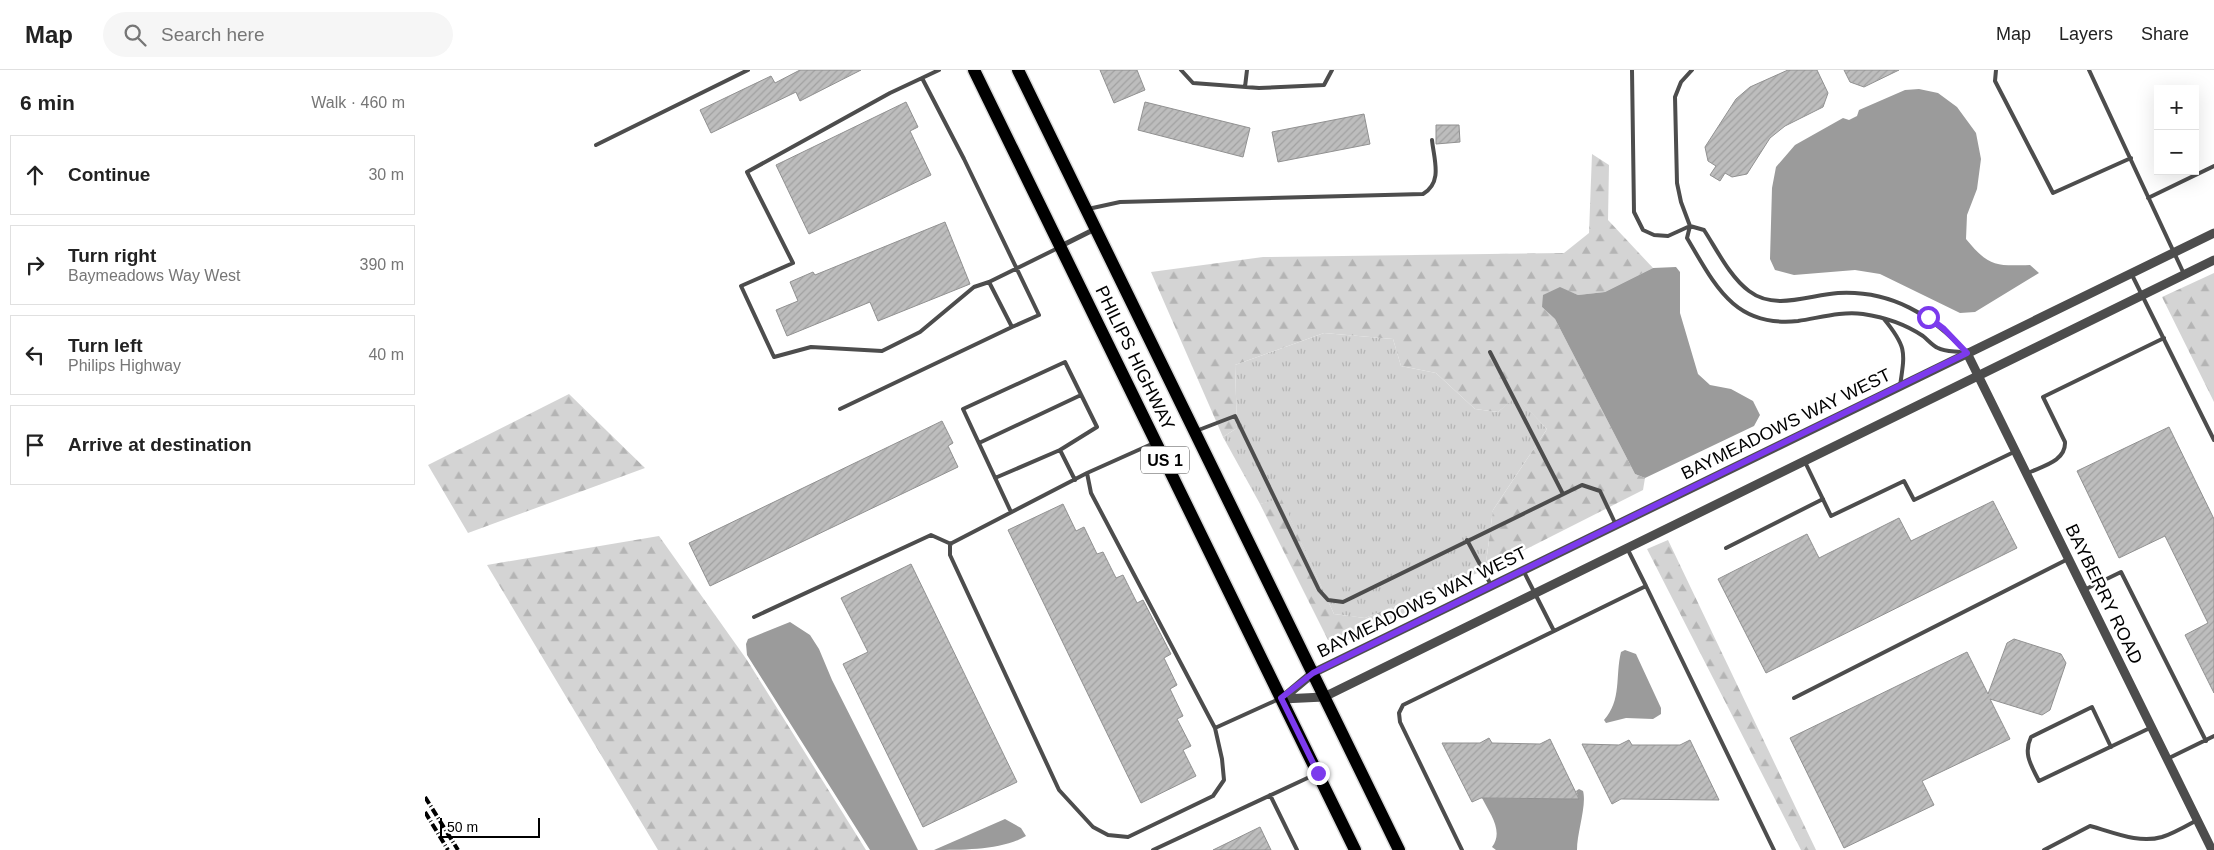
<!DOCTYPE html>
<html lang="en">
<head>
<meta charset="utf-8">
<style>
	:root { --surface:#fff; --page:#f6f6f6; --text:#222; --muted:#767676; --line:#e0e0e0 }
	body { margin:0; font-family:Arial,sans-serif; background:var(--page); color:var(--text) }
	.controls { position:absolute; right:15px; top:15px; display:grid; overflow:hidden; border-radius:0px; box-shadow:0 5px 20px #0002 }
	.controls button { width:45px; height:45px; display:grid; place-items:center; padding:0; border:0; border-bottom:1px solid var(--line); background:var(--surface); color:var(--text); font:25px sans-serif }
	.scale { position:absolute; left:15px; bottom:12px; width:100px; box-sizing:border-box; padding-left:5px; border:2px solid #000; border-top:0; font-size:14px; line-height:18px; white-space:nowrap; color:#000; -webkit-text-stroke:4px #fff; paint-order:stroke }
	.stop { position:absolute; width:15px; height:15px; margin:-11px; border:4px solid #7c3aed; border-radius:50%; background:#fff }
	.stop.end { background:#7c3aed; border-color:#fff; box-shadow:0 1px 5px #0008 }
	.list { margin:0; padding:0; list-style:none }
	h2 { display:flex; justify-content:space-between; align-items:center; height:65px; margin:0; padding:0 20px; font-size:21px }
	h2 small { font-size:16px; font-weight:400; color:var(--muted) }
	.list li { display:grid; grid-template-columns:32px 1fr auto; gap:15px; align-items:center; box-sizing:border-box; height:80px; margin:0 10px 10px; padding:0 10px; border:1px solid var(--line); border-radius:0px }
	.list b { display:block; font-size:19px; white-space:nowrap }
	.list p { margin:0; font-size:16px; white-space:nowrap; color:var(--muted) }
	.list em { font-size:16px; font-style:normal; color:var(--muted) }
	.icon { flex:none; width:28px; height:28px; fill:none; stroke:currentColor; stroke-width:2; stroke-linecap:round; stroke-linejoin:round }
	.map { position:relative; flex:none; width:1789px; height:780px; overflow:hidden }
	header { display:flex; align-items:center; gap:30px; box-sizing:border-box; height:70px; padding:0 25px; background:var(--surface); border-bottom:1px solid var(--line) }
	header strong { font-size:24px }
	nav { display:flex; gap:28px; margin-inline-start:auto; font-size:18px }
	.search { width:350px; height:45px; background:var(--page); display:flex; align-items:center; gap:12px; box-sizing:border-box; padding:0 18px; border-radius:28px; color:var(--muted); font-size:19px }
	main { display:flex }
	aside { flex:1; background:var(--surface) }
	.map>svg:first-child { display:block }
</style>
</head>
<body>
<header>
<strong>Map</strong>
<div class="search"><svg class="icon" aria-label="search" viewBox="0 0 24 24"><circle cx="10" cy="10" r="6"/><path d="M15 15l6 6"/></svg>Search here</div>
<nav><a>Map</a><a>Layers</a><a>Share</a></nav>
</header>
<main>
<aside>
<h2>6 min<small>Walk · 460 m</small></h2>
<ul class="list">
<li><svg class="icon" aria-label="ahead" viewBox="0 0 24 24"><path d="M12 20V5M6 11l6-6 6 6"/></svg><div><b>Continue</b></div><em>30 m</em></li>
<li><svg class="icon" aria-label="right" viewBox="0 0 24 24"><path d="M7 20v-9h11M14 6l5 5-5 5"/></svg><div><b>Turn right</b><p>Baymeadows Way West</p></div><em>390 m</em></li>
<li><svg class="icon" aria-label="left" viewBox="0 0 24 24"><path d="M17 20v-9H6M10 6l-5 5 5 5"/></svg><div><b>Turn left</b><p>Philips Highway</p></div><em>40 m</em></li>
<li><svg class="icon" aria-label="arrive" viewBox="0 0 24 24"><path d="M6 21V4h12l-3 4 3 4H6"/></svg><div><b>Arrive at destination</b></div></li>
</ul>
</aside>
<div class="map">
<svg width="1789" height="780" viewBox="0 0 1789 780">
	<defs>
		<pattern id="grass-tufts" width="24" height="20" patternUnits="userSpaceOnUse" patternTransform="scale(1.25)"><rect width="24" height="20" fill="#d4d4d4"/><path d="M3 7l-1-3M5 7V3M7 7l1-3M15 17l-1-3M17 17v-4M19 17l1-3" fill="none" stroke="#b4b4b4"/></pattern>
		<pattern id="forest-firs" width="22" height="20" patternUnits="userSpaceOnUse" patternTransform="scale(1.25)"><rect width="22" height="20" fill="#d4d4d4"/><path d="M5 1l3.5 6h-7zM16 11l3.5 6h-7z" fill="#b4b4b4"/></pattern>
		<pattern id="building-hatch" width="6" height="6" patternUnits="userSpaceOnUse" patternTransform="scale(1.25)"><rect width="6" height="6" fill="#bdbdbd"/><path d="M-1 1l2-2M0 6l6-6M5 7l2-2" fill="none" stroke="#a1a1a1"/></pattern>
	</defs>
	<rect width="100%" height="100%" fill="#fff"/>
	<!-- grass -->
	<path fill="url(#grass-tufts)" d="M899 263 968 269 976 296 1011 303 1050 339 1073 342 1091 326 1122 359 1068 440 1060 500 940 548 909 544 856 429 835 434 798 367 812 358 810 295Z"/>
	<!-- forest -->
	<path fill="url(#forest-firs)" d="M1167 84 1184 95 1183 150 1228 198 1180 222 1153 225 1135 218 1117 237 1130 249 1210 404 1220 408 1218 420 1060 500 1068 440 1122 359 1091 327 1073 342 1050 339 1011 303 976 296 968 269 899 263 810 295 812 358 798 367 726 202 838 187 1139 183 1164 163Z
		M1789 203V332L1737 227Z
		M144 324 220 398 43 463 3 395Z
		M856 428 909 544 940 548 977 533 982 543 920 571 903 570 835 434Z
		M234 466 322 590 441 780H233L62 495Z
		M1243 470 1391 780H1376L1222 479Z"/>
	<!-- water -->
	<path fill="#9b9b9b" d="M1494 19 1513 23 1532 37 1551 63 1556 89 1552 119 1542 145 1541 169C1564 197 1571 196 1605 195L1614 203 1550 242 1535 243 1455 204 1430 200 1369 205 1350 200 1345 189 1347 118 1351 97 1370 75 1418 48 1424 50 1432 46 1434 40 1480 20Z
		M1251 197 1255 202V243L1273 304 1285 315 1306 319 1328 331 1335 345 1329 356 1220 408 1210 404 1130 249 1117 237 1118 225 1135 217 1153 225 1180 222 1228 198Z
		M365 552 385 565 394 579 407 610 493 780H445L322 585 321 574 323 569Z
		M1200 580 1211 584 1236 638V644L1228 649 1201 648 1181 653 1179 650C1197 630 1190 606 1196 582Z
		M1154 719 1158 721C1162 735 1152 762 1152 780H1071L1067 777C1079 761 1065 744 1057 728L1154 729 1151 721Z
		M580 749 596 758 601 766C578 780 539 780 509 780Z"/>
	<!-- building -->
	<path fill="url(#building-hatch)" stroke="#919191" d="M375 0H436L375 31 371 22 286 63 275 40 346 6 350 13Z
		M675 0H712L720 20 689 33Z
		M1363 0H1392L1403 23 1398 37 1360 56 1345 68 1322 104 1307 107 1300 103 1295 111 1285 105 1291 96 1283 91 1280 77 1311 29 1325 17Z
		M1419 0H1474L1439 17 1425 12Z
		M481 32 493 57 485 61 506 105 384 164 351 95Z
		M720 32 825 58 818 87 713 60Z
		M939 44 945 74 853 92 847 62Z
		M1011 55H1034L1035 72 1011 74Z
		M520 152 545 214 453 251 445 232 362 266 351 240 373 231 365 212 388 202 390 205Z
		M517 351 528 373 523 376 533 397 285 516 264 473Z
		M1744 357 1789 449V623L1760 565 1783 553 1740 466 1694 488 1652 401Z
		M1568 431 1592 478 1341 603 1293 509 1382 464 1394 488 1474 448 1486 471Z
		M638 434 651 461 659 457 672 484 678 482 691 508 698 505 712 533 718 530 746 584 739 588 752 615 745 619 758 646 752 649 766 676 758 680 771 706 716 733 583 460Z
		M486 494 592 712 498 757 418 594 443 582 416 528Z
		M1589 569 1636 584 1641 593 1625 640 1617 645 1565 629 1585 669 1497 711 1509 735 1419 778 1365 668 1542 582 1563 624 1582 573Z
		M1064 668 1067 673 1115 674 1125 669 1154 729 1056 728 1047 732 1017 673H1055Z
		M1204 670 1207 675H1255L1265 670 1294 730 1196 729 1187 734 1157 674 1194 675Z
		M835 757 846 780H788Z"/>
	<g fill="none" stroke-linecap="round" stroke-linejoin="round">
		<!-- primary casing -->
		<g stroke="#dbdbdb" stroke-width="15">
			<path id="primary" d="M549 0 930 780
				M593 0 974 780"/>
		</g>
		<!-- service -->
		<path stroke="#4d4d4d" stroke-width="4" d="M514 0 497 8 539 89 614 245 587 257
			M756 0 768 13 834 18 899 15 907 0
			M1207 0 1209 142 1218 160 1229 165 1243 166 1265 156 1279 160C1292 180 1305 207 1324 221 1350 241 1384 225 1413 223 1467 220 1506 245 1542 283
			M1267 0 1256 12 1250 27 1252 113 1256 132 1265 156 1262 168C1290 215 1309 258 1373 251 1394 248 1416 241 1438 244 1459 247 1480 254 1498 266 1503 270 1508 276 1513 278 1520 282 1532 281 1540 283
			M1571 0 1570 11 1628 123 1706 88
			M1664 0 1759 204
			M497 8 465 23 322 102 368 193 316 216 349 287 386 277 457 281 495 262 549 217 564 212
			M820 17 822 0
			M171 75 323 0
			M1723 128 1789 96
			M663 139 695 132 998 124C1018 112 1009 90 1007 70
			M1706 203 1789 370
			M1459 249C1482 277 1480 282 1475 316
			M1065 282 1138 424
			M415 339 587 257 564 212 633 178
			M771 361 810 346 894 520 903 530 918 532 1157 415 1175 421 1191 455
			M554 373 656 325
			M729 373 662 403 666 423 790 658 854 629
			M1380 392 1406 446 1479 411 1489 430 1591 381
			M662 403 525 474V485L634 720 668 757 683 765 703 767 788 726 799 710 797 689 790 658
			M1603 403C1618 396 1641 391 1640 372L1618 327 1739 268
			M570 408 635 380
			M586 442 538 339 640 292 672 357 635 380 650 410
			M1042 470 1066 515
			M1202 478 1221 516
			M1301 478 1398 429
			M1098 500 1129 561
			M1659 520 1696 502 1781 671
			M329 547 506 465 526 474
			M1369 628 1643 489
			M1686 677 1667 637 1606 667C1598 684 1606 695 1614 711L1727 657
			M1742 689 1789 666
			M845 725 872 780
			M728 780 891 704
			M1037 780 975 652 974 643 978 635 1221 516 1349 780
			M1619 780 1665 756C1688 762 1713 774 1737 767 1749 763 1761 756 1772 750"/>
		<!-- minor -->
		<path stroke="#4d4d4d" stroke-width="5" d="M636 176 670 159"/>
		<!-- tertiary -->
		<path stroke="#4d4d4d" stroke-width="9" d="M1542 283 1787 780
			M857 629 888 603 1789 163
			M857 629 899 627 1789 190"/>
		<!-- primary -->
		<use href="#primary" stroke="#000" stroke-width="12"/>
		<!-- rail -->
		<path stroke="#000" stroke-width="4" stroke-dasharray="8 2.5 1 2.5" stroke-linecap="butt" d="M0 727 33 780
			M0 742 23 780"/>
	</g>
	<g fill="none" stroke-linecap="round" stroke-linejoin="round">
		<!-- route -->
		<path stroke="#7c3aed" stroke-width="6" d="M893 703 856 628 888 603 1542 283 1519 259 1503 247"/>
	</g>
	<g text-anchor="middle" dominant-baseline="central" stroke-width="5" stroke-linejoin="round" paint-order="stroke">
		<!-- shield labels -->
		<rect fill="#fff" stroke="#4c4c4c" stroke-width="1" x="716" y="376.5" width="48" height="27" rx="4"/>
		<g font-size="16" font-weight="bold" fill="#000">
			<text x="740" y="390">US 1</text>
		</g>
		<!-- street labels -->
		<g font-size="18" fill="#000" stroke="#fff">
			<text transform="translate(710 288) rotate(64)">PHILIPS HIGHWAY</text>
			<text transform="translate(1361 354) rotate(-26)">BAYMEADOWS WAY WEST</text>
			<text transform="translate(1679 524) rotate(64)">BAYBERRY ROAD</text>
			<text transform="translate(997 532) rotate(-26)">BAYMEADOWS WAY WEST</text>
		</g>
	</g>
</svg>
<div class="controls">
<button>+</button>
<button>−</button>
</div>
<div class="scale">50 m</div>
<div class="stop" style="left:1503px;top:247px"></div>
<div class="stop end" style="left:893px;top:703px"></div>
</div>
</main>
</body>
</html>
